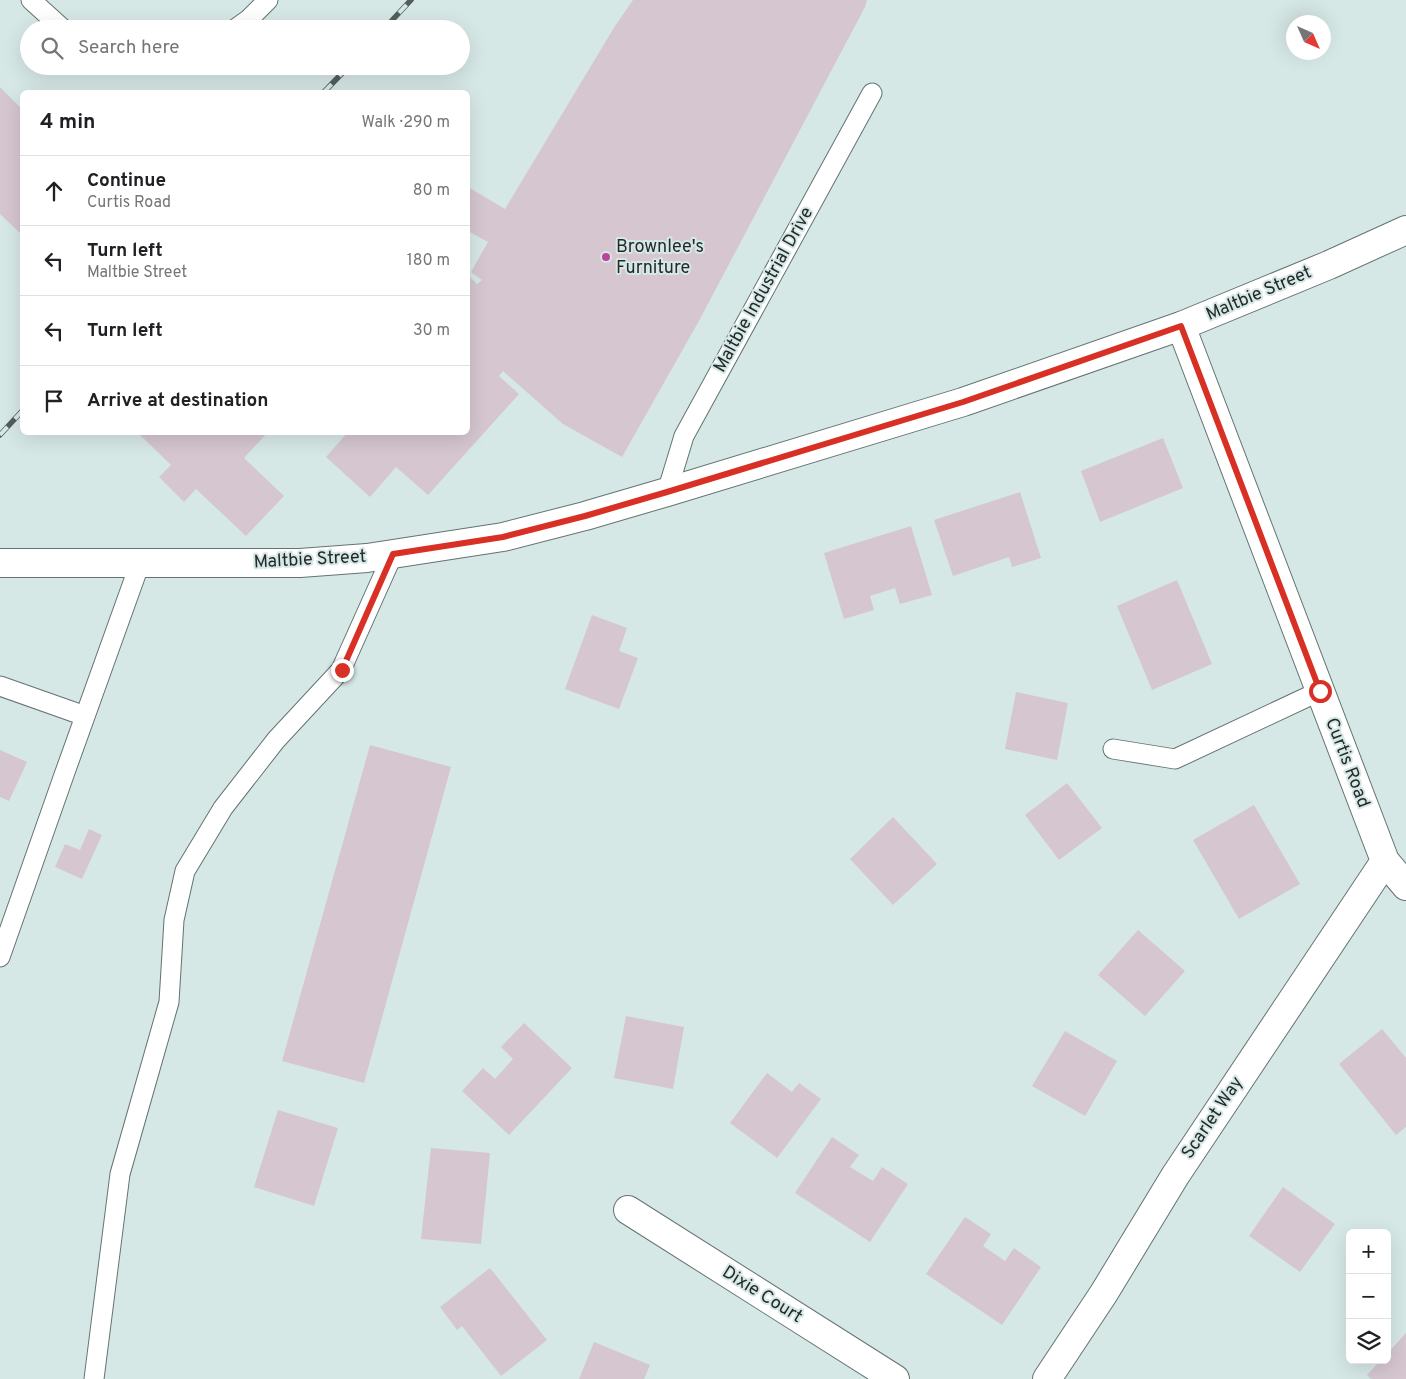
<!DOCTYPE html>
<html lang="en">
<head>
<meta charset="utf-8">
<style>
	:root { --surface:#fff; --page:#f2f2f2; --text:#202124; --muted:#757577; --line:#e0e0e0 }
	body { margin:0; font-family:Overpass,sans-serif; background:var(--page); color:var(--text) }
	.controls { position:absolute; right:15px; bottom:15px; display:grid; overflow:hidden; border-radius:8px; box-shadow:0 5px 20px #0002 }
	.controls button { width:45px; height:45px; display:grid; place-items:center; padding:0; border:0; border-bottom:1px solid var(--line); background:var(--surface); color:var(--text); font:25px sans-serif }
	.compass { position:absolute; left:1286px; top:15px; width:45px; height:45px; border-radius:50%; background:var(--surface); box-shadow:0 5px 20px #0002; rotate:135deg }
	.stop { position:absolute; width:15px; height:15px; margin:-11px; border:4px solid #d93025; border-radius:50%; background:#fff }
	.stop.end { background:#d93025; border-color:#fff; box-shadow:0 1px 5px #0008 }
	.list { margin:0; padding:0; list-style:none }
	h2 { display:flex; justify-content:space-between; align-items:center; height:65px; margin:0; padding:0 20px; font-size:21px }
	h2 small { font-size:16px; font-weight:400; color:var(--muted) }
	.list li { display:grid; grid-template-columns:32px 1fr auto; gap:15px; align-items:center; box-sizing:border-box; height:70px; padding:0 20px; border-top:1px solid var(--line) }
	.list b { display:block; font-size:19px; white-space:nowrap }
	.list p { margin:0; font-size:16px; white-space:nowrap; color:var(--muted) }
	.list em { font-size:16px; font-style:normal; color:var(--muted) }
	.icon { flex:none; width:28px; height:28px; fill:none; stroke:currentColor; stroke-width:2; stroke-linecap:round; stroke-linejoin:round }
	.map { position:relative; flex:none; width:1406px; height:1379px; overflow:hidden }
	.search { position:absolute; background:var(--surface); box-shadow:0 5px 20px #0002; left:20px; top:20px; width:450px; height:55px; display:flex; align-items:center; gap:12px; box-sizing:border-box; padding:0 18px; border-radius:28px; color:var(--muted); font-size:19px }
	.panel { position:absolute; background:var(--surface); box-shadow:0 5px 20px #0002; left:20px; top:90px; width:450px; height:345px; border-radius:8px }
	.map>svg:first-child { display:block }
</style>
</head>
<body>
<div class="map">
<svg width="1406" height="1379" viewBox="0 0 1406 1379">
	<rect width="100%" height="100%" fill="#d6e8e6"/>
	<!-- building -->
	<path fill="#d5c6cf" d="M633 0H867L865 7 700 319 622 457 563 424 503 371 499 376 519 394 428 495 396 467 370 497 326 457 348 432H468V275L477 284 482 280 471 272 488 242 468 231V187L505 209 615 26Z
		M0 87 22 109V235L0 214Z
		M137 432H268L244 458 284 496 246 536 196 489 184 502 159 477 171 465Z
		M1163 438 1183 488 1100 522 1081 471Z
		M1020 492 1041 558 1012 567 1009 557 953 576 934 520Z
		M911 526 932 595 900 604 895 588 870 596 874 610 844 619 824 553Z
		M1177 580 1212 664 1152 690 1117 606Z
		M592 615 627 628 619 651 638 658 619 709 565 689Z
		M1016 692 1068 703 1057 760 1005 749Z
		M370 745 451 767 364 1083 282 1061Z
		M0 750 27 762 9 801 0 797Z
		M1067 783 1102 828 1059 860 1025 815Z
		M1254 805 1300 884 1239 919 1193 840Z
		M893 817 937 864 893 905 850 859Z
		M89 829 102 835 82 879 55 867 65 844 80 850Z
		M1138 930 1185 971 1145 1016 1098 975Z
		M626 1016 684 1027 673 1089 614 1078Z
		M524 1023 572 1068 509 1135 462 1091 483 1068 495 1079 513 1059 501 1047Z
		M1382 1029 1406 1058V1127L1396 1135 1339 1064Z
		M1065 1031 1117 1061 1085 1116 1032 1086Z
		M767 1073 792 1092 799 1083 821 1099 777 1158 730 1123Z
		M278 1110 338 1128 314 1206 254 1187Z
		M832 1137 859 1155 850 1167 873 1181 882 1167 908 1184 870 1242 795 1193Z
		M431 1148 490 1153 481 1244 421 1239Z
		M1283 1187 1335 1224 1300 1272 1249 1236Z
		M965 1217 991 1234 983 1246 1005 1261 1014 1248 1041 1267 1002 1325 926 1274Z
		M490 1268 547 1340 501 1376 462 1326 457 1330 440 1307Z
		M1406 1333V1379H1371L1367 1375 1381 1360H1387V1354Z
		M594 1342 650 1365 644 1379H579Z"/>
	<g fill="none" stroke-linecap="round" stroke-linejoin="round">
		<!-- service casing -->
		<g stroke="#637372" stroke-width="21">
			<path id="service" d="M31 0 63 29
				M235 29 249 19 268 0
				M667 492 684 436 872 93
				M0 686 85 716
				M1113 749 1175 759 1320 691
				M0 957 64 775 140 563
				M94 1379 120 1174 169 1002 174 920 185 871 223 808 276 740 341 670 393 554"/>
		</g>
		<!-- minor casing -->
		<g stroke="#637372" stroke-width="30">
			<path id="minor" d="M1181 326 1385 861 1406 886
				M628 1210 895 1379
				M1047 1379 1104 1293 1175 1176 1385 861"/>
		</g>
		<!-- tertiary casing -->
		<g stroke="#637372" stroke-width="30">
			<path id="tertiary" d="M0 563H300L367 558 503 537 585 516 667 492 963 402 1181 326 1329 265 1406 230"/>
		</g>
		<!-- service -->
		<use href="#service" stroke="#fff" stroke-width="19"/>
		<!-- minor -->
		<use href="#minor" stroke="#fff" stroke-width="28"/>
		<!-- tertiary -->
		<use href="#tertiary" stroke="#fff" stroke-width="28"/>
		<!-- rail casing -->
		<g stroke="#535d5c" stroke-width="5.5">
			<path id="rail" d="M384 29 411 0
				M324 92 349 66
				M0 435 22 411"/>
		</g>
		<!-- rail -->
		<use href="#rail" stroke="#d6e8e6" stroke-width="4" stroke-dasharray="11" stroke-linecap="butt"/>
	</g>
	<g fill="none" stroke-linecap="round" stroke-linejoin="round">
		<!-- route -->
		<path stroke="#d93025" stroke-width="6" d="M342 670 393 554 503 537 585 516 667 492 963 402 1181 326 1320 691"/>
	</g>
	<!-- markers -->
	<circle fill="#ba459c" stroke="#d6e8e6" stroke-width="2" cx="606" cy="257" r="5"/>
	<g text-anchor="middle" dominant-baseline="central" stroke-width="4" stroke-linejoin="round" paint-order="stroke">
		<!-- poi labels -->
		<g font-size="18" fill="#232a29" stroke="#d6e8e6" text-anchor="start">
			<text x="616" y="247">Brownlee's<tspan x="616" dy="21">Furniture</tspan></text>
		</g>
		<!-- street labels -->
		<g font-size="18" fill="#232a29" stroke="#d6e8e6">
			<text transform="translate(764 290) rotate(-61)">Maltbie Industrial Drive</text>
			<text transform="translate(1259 294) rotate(-23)">Maltbie Street</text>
			<text transform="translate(310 560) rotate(-3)">Maltbie Street</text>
			<text transform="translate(1347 763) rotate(69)">Curtis Road</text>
			<text transform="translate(1213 1118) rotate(-56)">Scarlet Way</text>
			<text transform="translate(762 1295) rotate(32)">Dixie Court</text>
		</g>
	</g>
</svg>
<div class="controls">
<button>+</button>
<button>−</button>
<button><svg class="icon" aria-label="layers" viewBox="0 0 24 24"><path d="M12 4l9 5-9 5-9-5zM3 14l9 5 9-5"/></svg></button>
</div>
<svg class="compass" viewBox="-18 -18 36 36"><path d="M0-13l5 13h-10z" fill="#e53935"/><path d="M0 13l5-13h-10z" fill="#757577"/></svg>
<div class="stop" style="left:1320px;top:691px"></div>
<div class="stop end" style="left:342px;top:670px"></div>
<div class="search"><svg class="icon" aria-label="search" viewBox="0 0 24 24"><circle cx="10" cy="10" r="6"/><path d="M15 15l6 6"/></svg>Search here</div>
<section class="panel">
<h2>4 min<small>Walk · 290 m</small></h2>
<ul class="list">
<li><svg class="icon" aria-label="ahead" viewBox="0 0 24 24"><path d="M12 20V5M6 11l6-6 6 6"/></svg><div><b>Continue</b><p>Curtis Road</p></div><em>80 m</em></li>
<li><svg class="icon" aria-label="left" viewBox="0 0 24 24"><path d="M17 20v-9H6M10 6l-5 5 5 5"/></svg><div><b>Turn left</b><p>Maltbie Street</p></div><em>180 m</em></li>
<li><svg class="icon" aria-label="left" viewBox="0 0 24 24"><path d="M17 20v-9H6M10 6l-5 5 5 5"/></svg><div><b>Turn left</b></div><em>30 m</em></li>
<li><svg class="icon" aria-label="arrive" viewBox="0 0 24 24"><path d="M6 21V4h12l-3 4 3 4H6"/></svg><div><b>Arrive at destination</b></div></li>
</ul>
</section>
</div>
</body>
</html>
